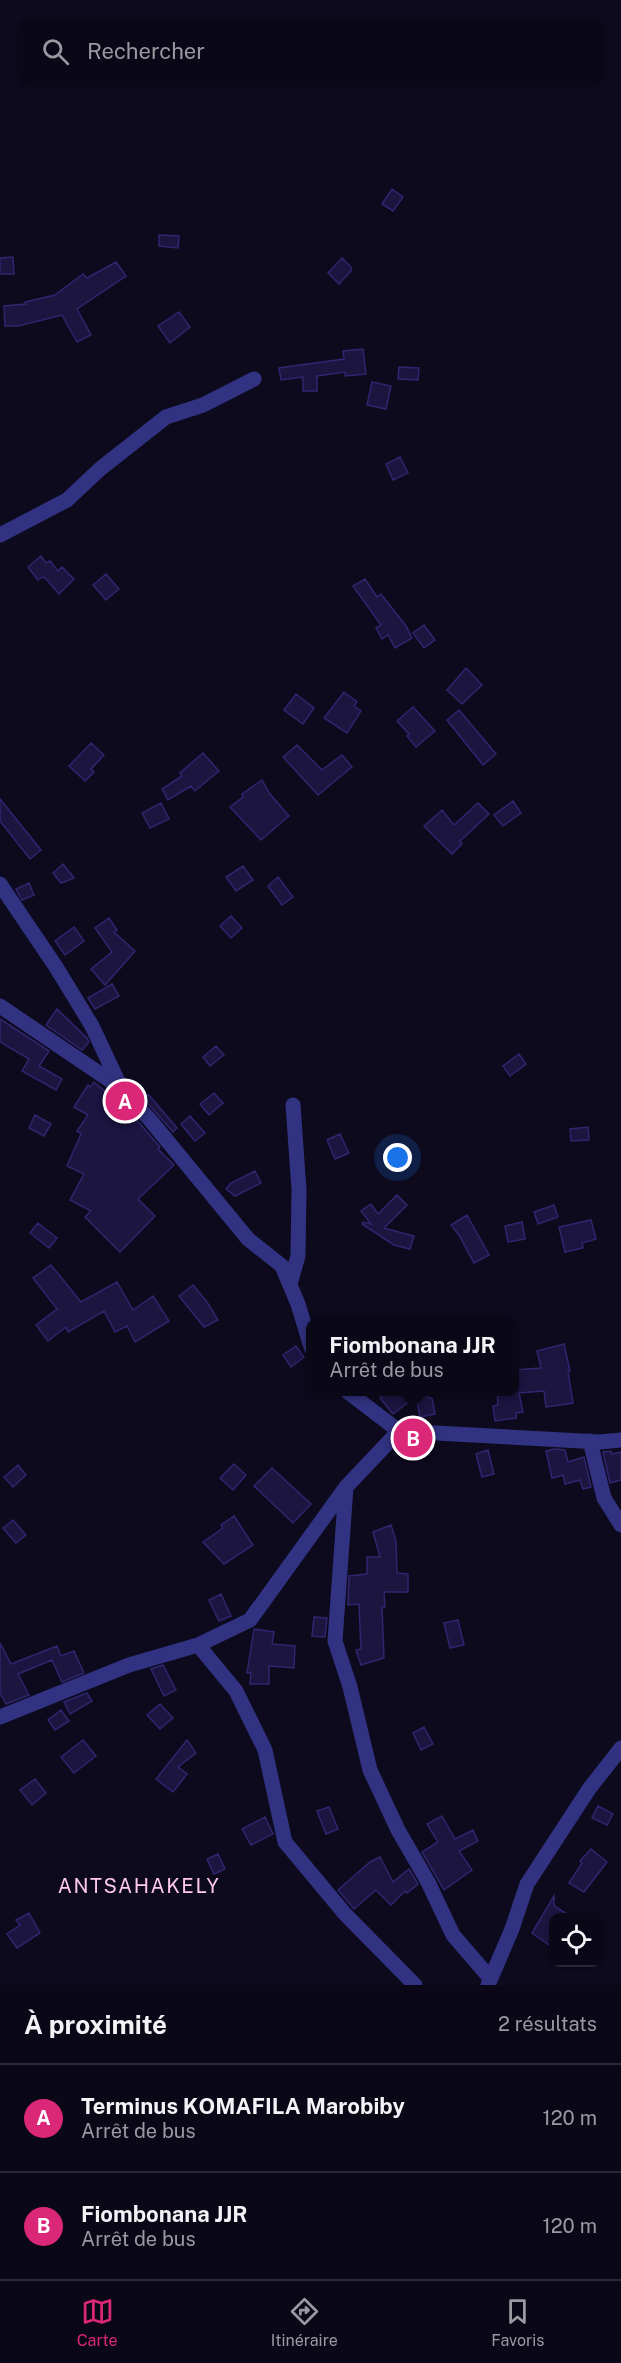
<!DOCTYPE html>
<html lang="fr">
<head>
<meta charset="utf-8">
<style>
	:root { --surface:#0a0816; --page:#181623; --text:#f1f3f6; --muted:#999aa1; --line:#2a2935; --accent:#db2777 }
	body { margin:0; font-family:"Public Sans",sans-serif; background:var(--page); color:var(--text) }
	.controls { position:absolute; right:18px; bottom:18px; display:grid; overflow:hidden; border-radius:12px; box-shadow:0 2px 4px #0004 }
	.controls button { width:54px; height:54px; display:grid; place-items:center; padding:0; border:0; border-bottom:2px solid var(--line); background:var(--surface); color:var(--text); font:30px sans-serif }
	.you { position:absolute; left:398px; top:1158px; width:21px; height:21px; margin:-15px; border:4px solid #fff; border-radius:50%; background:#1a73e8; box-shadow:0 0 0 9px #1a73e833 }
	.badge { display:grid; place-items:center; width:39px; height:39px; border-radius:50%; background:var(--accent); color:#fff; font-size:20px; font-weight:700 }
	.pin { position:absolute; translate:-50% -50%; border:3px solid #fff; box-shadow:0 2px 6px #0006 }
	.popup { position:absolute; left:306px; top:1318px; width:213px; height:78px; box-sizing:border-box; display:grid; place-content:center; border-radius:12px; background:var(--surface); filter:drop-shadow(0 2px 4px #0005); font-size:20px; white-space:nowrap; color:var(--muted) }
	.popup b { font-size:22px; color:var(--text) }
	.popup::after { content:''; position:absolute; left:50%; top:100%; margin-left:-12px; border:12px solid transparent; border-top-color:var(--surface) }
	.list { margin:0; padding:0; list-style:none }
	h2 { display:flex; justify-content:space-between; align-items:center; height:78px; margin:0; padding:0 24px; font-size:26px }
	h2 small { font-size:20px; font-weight:400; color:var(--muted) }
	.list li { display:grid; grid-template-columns:39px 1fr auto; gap:18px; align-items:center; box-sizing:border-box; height:108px; padding:0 24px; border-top:2px solid var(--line) }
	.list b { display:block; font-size:22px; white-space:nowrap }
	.list p { margin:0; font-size:20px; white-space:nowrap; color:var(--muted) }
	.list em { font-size:20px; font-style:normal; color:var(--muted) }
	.icon { flex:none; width:33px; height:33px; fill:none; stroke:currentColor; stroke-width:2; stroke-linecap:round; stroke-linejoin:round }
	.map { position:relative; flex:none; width:621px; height:1985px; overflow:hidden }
	.search { position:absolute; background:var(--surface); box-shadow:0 2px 4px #0004; left:18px; right:18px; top:18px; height:66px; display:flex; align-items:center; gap:15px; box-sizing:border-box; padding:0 21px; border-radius:12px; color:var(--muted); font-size:22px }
	.sheet { height:294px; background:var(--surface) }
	nav { display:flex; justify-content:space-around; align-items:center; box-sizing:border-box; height:84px; border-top:2px solid var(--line); background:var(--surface); font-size:16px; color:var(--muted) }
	nav a { display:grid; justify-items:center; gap:3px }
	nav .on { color:var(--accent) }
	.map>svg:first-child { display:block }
</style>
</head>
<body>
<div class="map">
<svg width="621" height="1985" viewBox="0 0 621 1985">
	<rect width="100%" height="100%" fill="#0d0a1e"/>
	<!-- building -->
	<path fill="#1b1540" stroke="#30256e" stroke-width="1.5" d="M392 189 403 197 393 211 382 204Z
		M159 235 179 236 178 248 159 246Z
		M13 257 14 274H0V258Z
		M342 258 351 267V271L339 284 328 273Z
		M116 262 126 276 77 309 91 335 77 342 62 315 18 326H5L4 306 26 304 25 302 55 295 83 274 87 278Z
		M179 312 190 327 170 343 158 326Z
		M363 349 366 374 345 376V372L317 376V391H303V377L281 380 279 368 344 359 343 351Z
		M399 367 419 368 418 380 398 379Z
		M372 382 391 386 386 409 367 405Z
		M400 457 408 473 393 480 386 464Z
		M41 556 46 563 50 561 58 571 62 567 74 579 59 594 45 578 42 577 38 580 28 567Z
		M106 574 119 589 106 600 93 585Z
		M365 579 377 597 381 594 406 626 412 638 395 648 388 635 382 639 376 628 381 625 353 586Z
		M424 625 435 640 424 648 413 633Z
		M466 668 482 685 462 704 447 690Z
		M344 692 357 702 354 706 361 711 347 733 324 718Z
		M296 694 314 708 303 724 284 710Z
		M413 707 435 731 416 747 407 736 409 734 397 721Z
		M459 710 496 754 483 765 447 720Z
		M91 743 104 755 91 769 94 772 85 781 69 766Z
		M297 745 322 770 342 755 352 767 318 795 283 757Z
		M203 753 219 771 195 791 191 786 168 800 162 789 182 776 180 773Z
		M262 780 270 794 289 816 261 840 230 807 243 797 242 794Z
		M0 799 41 850 30 859 0 821Z
		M513 801 521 813 503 826 494 815Z
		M161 803 169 819 150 828 142 813Z
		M478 803 489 814 460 841 462 844 452 854 424 826 442 810 454 825Z
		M63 864 74 878 61 883 53 873Z
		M243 866 253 880 236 891 226 877Z
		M278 877 293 897 282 905 268 886Z
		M29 883 34 895 22 900 16 889Z
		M231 916 242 928 231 938 220 926Z
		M109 918 117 930 114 932 135 951 105 985 91 969 112 952 95 928Z
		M74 927 84 941 65 955 55 941Z
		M112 984 119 996 95 1009 88 998Z
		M57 1009 87 1038 89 1042 82 1050 46 1025Z
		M0 1019 49 1051 39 1066 62 1079 56 1090 22 1071 29 1059 0 1042Z
		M216 1046 224 1055 210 1066 203 1057Z
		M519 1054 526 1064 510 1076 503 1066Z
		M94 1082 129 1111 160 1147 158 1149 174 1165 138 1199 155 1216 120 1252 85 1217 91 1211 70 1200 84 1174 67 1166 81 1134 77 1131 88 1115 74 1107 88 1085 90 1087Z
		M214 1093 223 1103 209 1115 200 1104Z
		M148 1094 177 1128 173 1132 143 1098Z
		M35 1115 51 1124 44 1136 29 1128Z
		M190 1116 205 1133 195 1141 181 1124Z
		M588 1127 589 1140 571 1141 570 1129Z
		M340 1134 349 1153 335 1159 327 1140Z
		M255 1171 261 1183 235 1196 226 1189 231 1183Z
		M397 1195 407 1205 384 1228 414 1236 410 1249 394 1245 362 1224 363 1222 371 1224 361 1211 371 1204 378 1214Z
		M554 1205 558 1217 538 1224 534 1212Z
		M467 1215 489 1255 474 1263 459 1235 451 1225Z
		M591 1220 596 1239 582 1243 583 1248 565 1252 559 1227Z
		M522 1222 525 1239 508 1242 505 1226Z
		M38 1223 57 1238 49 1248 30 1233Z
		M51 1265 81 1302 117 1282 133 1310 153 1296 169 1321 135 1342 127 1326 115 1332 104 1311 68 1332 66 1327 48 1341 36 1325 57 1309 33 1278Z
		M193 1285 207 1302 218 1320 204 1327 179 1296Z
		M564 1344 570 1371 568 1372 573 1403 546 1407 544 1391 519 1393 523 1412 516 1413V1418L495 1421 493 1406 498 1405 497 1392H515V1370L541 1368 537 1351Z
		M296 1346 304 1357 291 1367 283 1355Z
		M387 1392H427L429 1398H432L435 1414 420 1417 416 1396 393 1414 380 1398Z
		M554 1449 565 1450 568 1462 584 1457 591 1487 583 1489 580 1480 565 1484 563 1475 552 1478 546 1451Z
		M488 1450 494 1474 482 1477 476 1454Z
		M611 1451 612 1454 621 1452V1480L610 1483 603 1452Z
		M234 1464 246 1475 233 1490 220 1478Z
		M18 1465 26 1475 13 1487 4 1477Z
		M272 1468 311 1504 293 1523 254 1486Z
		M234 1516 253 1545 224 1564 203 1542 223 1528 221 1525Z
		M13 1520 26 1535 16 1543 3 1528Z
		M391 1525 396 1541 397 1573 408 1574V1592H384L385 1607H382L384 1658 361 1665 356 1650 361 1649 359 1604 348 1605 349 1576 367 1574V1557H380L373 1532Z
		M221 1594 231 1616 219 1621 209 1600Z
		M314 1617 327 1618 325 1637 312 1636Z
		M458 1620 464 1645 450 1648 444 1623Z
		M254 1629 274 1632 272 1644 295 1646 294 1668 269 1666V1684H250L251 1673H247Z
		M0 1643 11 1664 57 1646 61 1656 74 1651 84 1673 62 1682 52 1660 18 1674 29 1695 6 1704 0 1693Z
		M163 1665 176 1690 164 1696 151 1669Z
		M87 1693 92 1701 70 1714 64 1702Z
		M160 1704 173 1718 160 1729 147 1715Z
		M61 1710 69 1721 55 1730 48 1720Z
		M424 1727 433 1744 421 1750 413 1733Z
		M83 1740 96 1756 74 1773 61 1757Z
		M187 1740 196 1753 178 1767 187 1774 173 1792 156 1779Z
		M35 1779 46 1793 32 1805 20 1790Z
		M598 1806 613 1814 607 1825 592 1818Z
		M329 1807 338 1829 326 1834 317 1811Z
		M442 1816 455 1839 473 1830 478 1841 459 1851 472 1870 444 1890 422 1852 438 1842 427 1824Z
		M265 1817 273 1834 251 1845 242 1829Z
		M591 1849 607 1862 584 1892 569 1883 582 1863 580 1861Z
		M218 1854 225 1869 214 1874 207 1859Z
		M380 1857 393 1882 409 1869 418 1884 407 1893 405 1891 391 1905 376 1890 354 1909 338 1890 370 1862Z
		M554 1896V1906L572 1917H554V1938L549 1945 532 1933Z
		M29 1913 40 1933 17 1948 7 1934 20 1925 16 1920Z"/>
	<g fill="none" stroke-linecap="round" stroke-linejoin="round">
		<!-- street -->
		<path stroke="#313281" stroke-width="15" d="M0 535 67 500 100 469 166 417 203 405 254 379
			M0 884 56 967 92 1026 121 1088
			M0 1006 121 1088 151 1121 248 1239 282 1266 298 1304 311 1347
			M290 1284 298 1256 299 1190 293 1105
			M348 1392 399 1431 600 1442 621 1440
			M590 1441 604 1498 621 1525
			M346 1487 335 1641 350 1687 370 1770 398 1830 428 1882 453 1935 490 1978
			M198 1645 250 1620 346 1487 399 1431
			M0 1717 129 1665 198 1645 236 1691 265 1750 285 1842 345 1914 415 1985
			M488 1985 512 1929 527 1884 589 1789 621 1748"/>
	</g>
	<g text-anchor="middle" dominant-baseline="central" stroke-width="6" stroke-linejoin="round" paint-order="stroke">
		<!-- neighbourhood labels -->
		<g font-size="20" letter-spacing="1.5" fill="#ffc9ee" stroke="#0d0a1e">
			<text x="139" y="1886">ANTSAHAKELY</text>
		</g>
	</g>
</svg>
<div class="controls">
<button><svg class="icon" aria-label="locate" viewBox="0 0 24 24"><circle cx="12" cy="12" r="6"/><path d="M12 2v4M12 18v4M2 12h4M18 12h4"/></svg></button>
</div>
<div class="you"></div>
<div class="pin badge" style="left:125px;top:1101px">A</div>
<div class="pin badge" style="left:413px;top:1438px">B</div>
<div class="popup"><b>Fiombonana JJR</b>Arrêt de bus</div>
<div class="search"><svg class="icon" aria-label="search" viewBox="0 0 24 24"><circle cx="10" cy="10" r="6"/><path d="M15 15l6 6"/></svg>Rechercher</div>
</div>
<section class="sheet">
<h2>À proximité<small>2 résultats</small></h2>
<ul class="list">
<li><span class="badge">A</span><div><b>Terminus KOMAFILA Marobiby</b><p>Arrêt de bus</p></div><em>120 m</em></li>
<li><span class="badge">B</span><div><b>Fiombonana JJR</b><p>Arrêt de bus</p></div><em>120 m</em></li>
</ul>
</section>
<nav>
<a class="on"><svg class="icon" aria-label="map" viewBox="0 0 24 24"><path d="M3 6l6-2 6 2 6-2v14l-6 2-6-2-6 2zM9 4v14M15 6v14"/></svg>Carte</a>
<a><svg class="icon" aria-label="directions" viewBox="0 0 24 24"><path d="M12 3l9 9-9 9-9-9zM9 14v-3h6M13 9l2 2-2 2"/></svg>Itinéraire</a>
<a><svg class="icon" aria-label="saved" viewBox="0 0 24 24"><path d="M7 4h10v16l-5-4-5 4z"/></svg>Favoris</a>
</nav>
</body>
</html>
